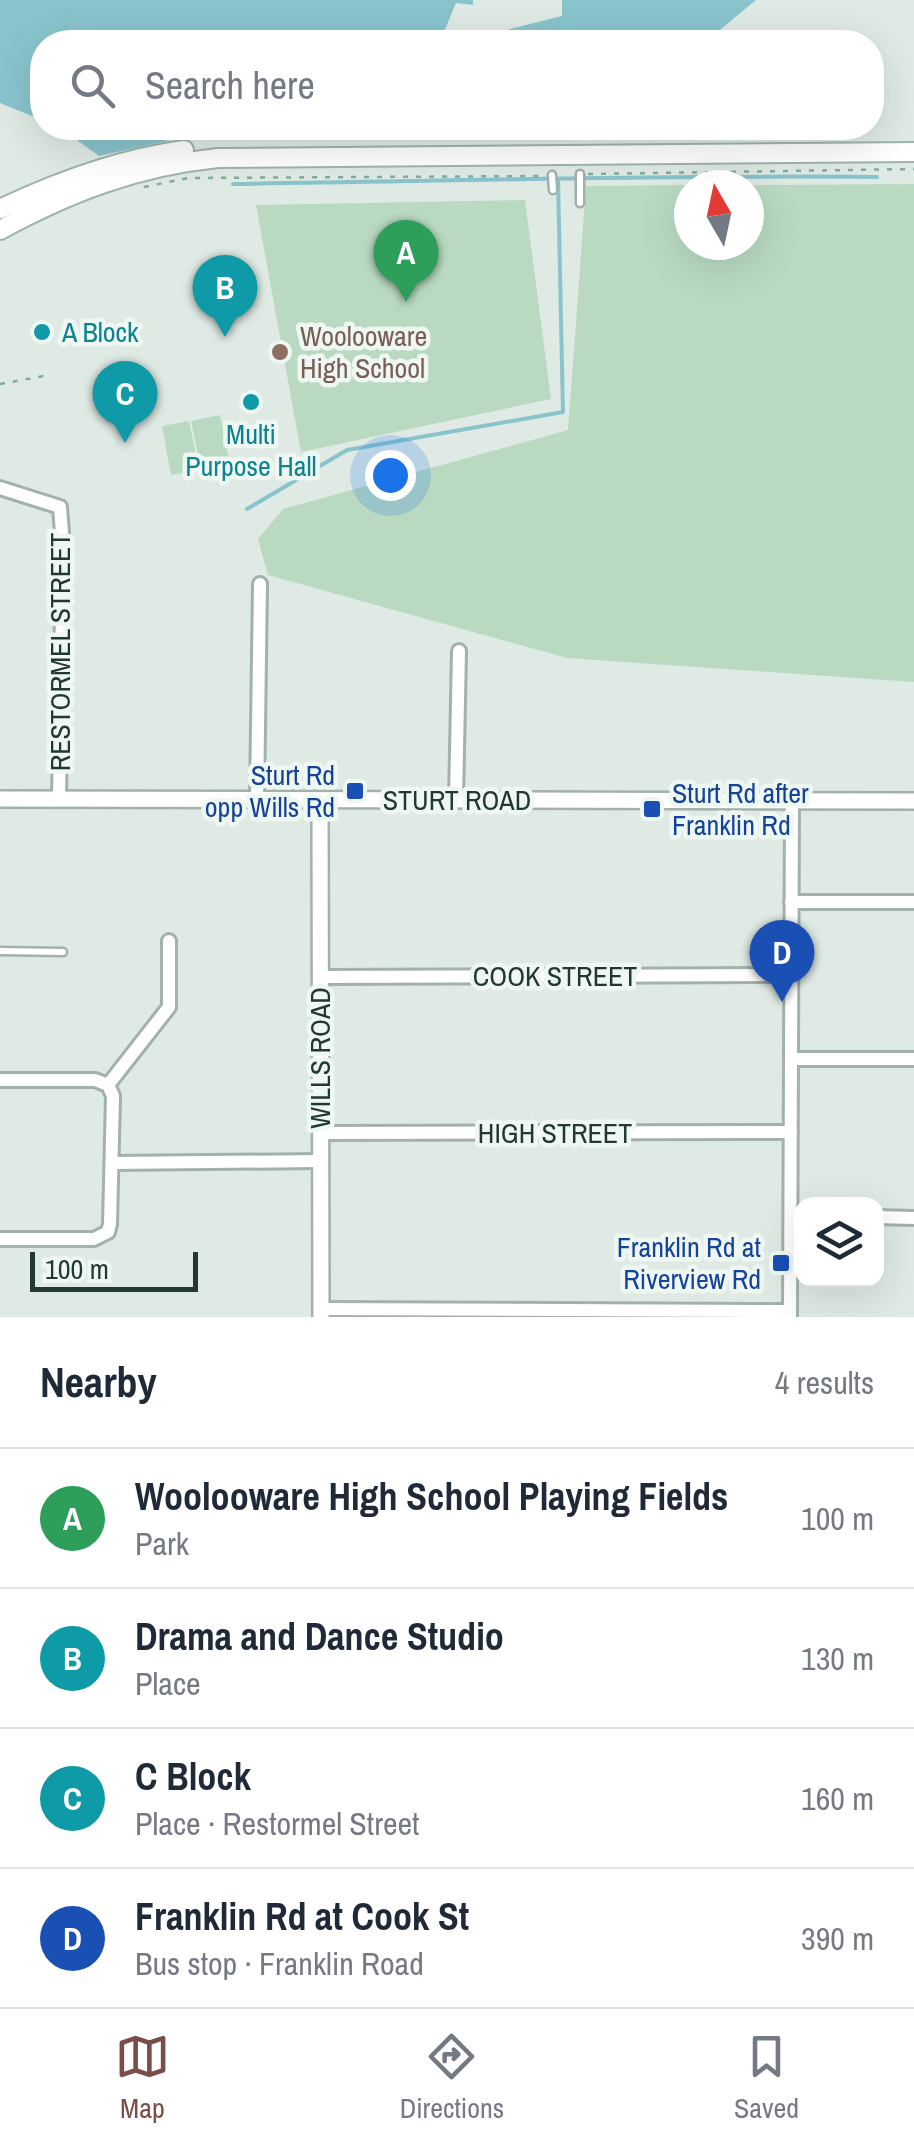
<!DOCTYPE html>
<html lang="en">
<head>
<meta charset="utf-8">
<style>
	:root { --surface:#fff; --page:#f2f2f3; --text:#1f2937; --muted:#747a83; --line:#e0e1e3; --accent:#7a4e48 }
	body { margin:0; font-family:"Archivo Narrow",sans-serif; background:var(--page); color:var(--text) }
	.controls { position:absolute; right:30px; bottom:30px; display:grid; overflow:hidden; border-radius:20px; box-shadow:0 10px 40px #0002 }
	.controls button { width:90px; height:90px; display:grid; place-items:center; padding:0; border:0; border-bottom:2px solid var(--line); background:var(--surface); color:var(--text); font:50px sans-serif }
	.compass { position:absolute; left:674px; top:170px; width:90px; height:90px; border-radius:50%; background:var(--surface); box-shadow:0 10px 40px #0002; rotate:351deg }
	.scale { position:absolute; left:30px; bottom:25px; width:168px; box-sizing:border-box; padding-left:10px; border:5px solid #213932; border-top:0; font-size:28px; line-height:35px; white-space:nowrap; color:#213932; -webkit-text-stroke:8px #eff7f3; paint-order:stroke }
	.you { position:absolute; left:390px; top:475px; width:35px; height:35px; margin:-25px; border:8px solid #fff; border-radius:50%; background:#1a73e8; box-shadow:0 0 0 15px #1a73e833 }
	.badge { display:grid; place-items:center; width:65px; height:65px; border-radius:50%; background:var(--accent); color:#fff; font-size:32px; font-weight:700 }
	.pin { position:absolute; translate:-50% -82px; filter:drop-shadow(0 2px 5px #0008) }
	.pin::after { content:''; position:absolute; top:52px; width:35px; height:30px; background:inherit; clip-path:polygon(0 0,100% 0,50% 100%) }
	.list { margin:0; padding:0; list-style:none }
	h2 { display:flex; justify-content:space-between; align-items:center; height:130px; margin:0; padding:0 40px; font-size:42px }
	h2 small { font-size:32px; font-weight:400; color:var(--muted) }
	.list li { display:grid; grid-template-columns:65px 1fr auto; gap:30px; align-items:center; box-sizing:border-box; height:140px; padding:0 40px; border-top:2px solid var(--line) }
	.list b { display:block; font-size:38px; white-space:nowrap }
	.list p { margin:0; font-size:32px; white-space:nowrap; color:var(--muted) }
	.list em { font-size:32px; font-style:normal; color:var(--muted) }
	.icon { flex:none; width:55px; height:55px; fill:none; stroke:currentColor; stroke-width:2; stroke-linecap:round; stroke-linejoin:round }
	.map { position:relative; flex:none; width:914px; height:1317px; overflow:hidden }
	.search { position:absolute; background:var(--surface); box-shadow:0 10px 40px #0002; left:30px; right:30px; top:30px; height:110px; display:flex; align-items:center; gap:25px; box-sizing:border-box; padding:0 35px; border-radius:40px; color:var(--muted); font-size:38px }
	.sheet { height:690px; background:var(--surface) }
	nav { display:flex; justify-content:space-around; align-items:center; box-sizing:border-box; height:140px; border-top:2px solid var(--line); background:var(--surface); font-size:28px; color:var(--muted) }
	nav a { display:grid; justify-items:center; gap:5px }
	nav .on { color:var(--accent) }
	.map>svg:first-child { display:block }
</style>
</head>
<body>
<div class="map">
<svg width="914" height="1317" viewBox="0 0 914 1317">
	<rect width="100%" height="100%" fill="#dfeae5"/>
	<!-- green -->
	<path fill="#b9dac1" d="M914 184V682L567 658 268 575 258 539 283 509 568 430 586 186 689 185V245H749V185Z
		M525 200 551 399 301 452 256 205Z
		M220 415 230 465 201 470 191 421Z
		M189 421 199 470 171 475 162 426Z"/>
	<!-- water -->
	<path fill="#89c4cc" d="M0 0H473V5L456 3 443 34 433 32 422 42H42V120L0 103Z
		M562 0H756L705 42H499L510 29 562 16Z
		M60 128H451L448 133 228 134 171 140 99 156Z"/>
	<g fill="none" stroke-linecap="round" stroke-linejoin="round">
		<!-- stream -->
		<path stroke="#89c4cc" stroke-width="4" d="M627 128 628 131
			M233 184C448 181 662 175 877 177
			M247 509 347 450 563 412 558 179"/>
		<!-- service casing -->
		<g stroke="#a2b1ac" stroke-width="11">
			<path id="service" d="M552 175 553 190
				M580 203V174
				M0 951 63 952"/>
		</g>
		<!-- minor casing -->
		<g stroke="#a2b1ac" stroke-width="18">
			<path id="minor" d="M0 488 60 507 63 546 59 799
				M257 800 260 584
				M456 800 459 651
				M791 902H914
				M320 977 791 975
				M791 1059H914
				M0 1080H95L108 1085 113 1096 110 1224 108 1232 94 1239H0
				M108 1085 169 1007V941
				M320 1133 791 1132
				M112 1163 320 1161
				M876 1217 914 1218
				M321 1309 790 1311
				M790 1317 792 801"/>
		</g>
		<!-- tertiary casing -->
		<g stroke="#a2b1ac" stroke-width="20">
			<path id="tertiary" d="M0 799 914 801
				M320 800 321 1317"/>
		</g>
		<!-- secondary casing -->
		<g stroke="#9fb5ac" stroke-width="22">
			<path id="secondary" d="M0 209C59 181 119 159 184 150
				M0 230C70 192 138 166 218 158L914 152"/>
		</g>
		<!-- path -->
		<path stroke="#81ac9d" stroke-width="2.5" stroke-dasharray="5 8" stroke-linecap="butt" d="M588 174 914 169
			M144 187 188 178 545 176
			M0 384 49 375"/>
		<!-- service -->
		<use href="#service" stroke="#fff" stroke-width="6"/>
		<!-- minor -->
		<use href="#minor" stroke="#fff" stroke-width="12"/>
		<!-- tertiary -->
		<use href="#tertiary" stroke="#fff" stroke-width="15"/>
		<!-- secondary -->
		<use href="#secondary" stroke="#fff" stroke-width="18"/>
	</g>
	<!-- markers -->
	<g fill="#0f9aa8" stroke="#eff7f3" stroke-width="4">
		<circle cx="42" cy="332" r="10"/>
		<circle cx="251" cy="402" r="10"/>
	</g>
	<circle fill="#8d6e63" stroke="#eff7f3" stroke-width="4" cx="280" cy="352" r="10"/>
	<g fill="#1a4fb4" stroke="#eff7f3" stroke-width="4">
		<rect x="345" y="781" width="20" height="20" rx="5"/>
		<rect x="642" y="799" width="20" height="20" rx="5"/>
		<rect x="771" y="1253" width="20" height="20" rx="5"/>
	</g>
	<g text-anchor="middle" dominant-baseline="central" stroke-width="9" stroke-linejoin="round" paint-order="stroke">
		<!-- culture labels -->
		<g font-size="28" fill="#0d838f" stroke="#eff7f3" text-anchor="start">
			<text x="62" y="332">A Block</text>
			<text x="251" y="434" text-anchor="middle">Multi<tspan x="251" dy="32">Purpose Hall</tspan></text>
		</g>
		<!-- education labels -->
		<g font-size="28" fill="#785e54" stroke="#eff7f3" text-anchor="start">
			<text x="300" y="336">Woolooware<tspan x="300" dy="32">High School</tspan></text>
		</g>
		<!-- street labels -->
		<g font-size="28" fill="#213932" stroke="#eff7f3">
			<text transform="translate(60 652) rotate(-90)">RESTORMEL STREET</text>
			<text x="457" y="800">STURT ROAD</text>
			<text x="555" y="976">COOK STREET</text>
			<text transform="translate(320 1058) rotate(-90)">WILLS ROAD</text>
			<text x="555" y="1133">HIGH STREET</text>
		</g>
		<!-- transit labels -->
		<g font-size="28" fill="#164399" stroke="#eff7f3" text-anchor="end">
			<text x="335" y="775">Sturt Rd<tspan x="335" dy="32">opp Wills Rd</tspan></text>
			<text x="672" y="793" text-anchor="start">Sturt Rd after<tspan x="672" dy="32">Franklin Rd</tspan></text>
			<text x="761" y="1247">Franklin Rd at<tspan x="761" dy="32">Riverview Rd</tspan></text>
		</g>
	</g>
</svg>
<div class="controls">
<button><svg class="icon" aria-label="layers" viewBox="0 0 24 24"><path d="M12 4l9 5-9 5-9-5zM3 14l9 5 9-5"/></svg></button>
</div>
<svg class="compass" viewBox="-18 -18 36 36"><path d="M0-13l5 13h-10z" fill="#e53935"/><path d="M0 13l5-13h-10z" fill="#747a83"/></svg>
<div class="scale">100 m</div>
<div class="you"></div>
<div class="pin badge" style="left:406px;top:302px;background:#2e9e5b">A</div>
<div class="pin badge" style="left:225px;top:337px;background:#0f9aa8">B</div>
<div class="pin badge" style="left:125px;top:443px;background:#0f9aa8">C</div>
<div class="pin badge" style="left:782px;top:1002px;background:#1a4fb4">D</div>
<div class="search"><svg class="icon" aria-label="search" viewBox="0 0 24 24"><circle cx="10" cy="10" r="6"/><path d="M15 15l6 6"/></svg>Search here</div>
</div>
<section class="sheet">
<h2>Nearby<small>4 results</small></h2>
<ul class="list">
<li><span class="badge" style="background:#2e9e5b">A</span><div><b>Woolooware High School Playing Fields</b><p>Park</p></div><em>100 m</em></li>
<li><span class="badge" style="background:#0f9aa8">B</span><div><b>Drama and Dance Studio</b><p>Place</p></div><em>130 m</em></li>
<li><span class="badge" style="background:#0f9aa8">C</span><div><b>C Block</b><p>Place · Restormel Street</p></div><em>160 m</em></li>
<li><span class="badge" style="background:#1a4fb4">D</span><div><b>Franklin Rd at Cook St</b><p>Bus stop · Franklin Road</p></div><em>390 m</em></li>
</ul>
</section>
<nav>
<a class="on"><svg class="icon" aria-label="map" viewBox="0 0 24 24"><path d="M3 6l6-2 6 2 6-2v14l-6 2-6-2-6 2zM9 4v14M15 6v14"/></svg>Map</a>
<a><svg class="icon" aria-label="directions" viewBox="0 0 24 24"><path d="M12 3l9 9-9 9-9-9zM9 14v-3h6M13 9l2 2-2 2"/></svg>Directions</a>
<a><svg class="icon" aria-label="saved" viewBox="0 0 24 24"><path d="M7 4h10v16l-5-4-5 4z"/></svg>Saved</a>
</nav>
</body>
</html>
